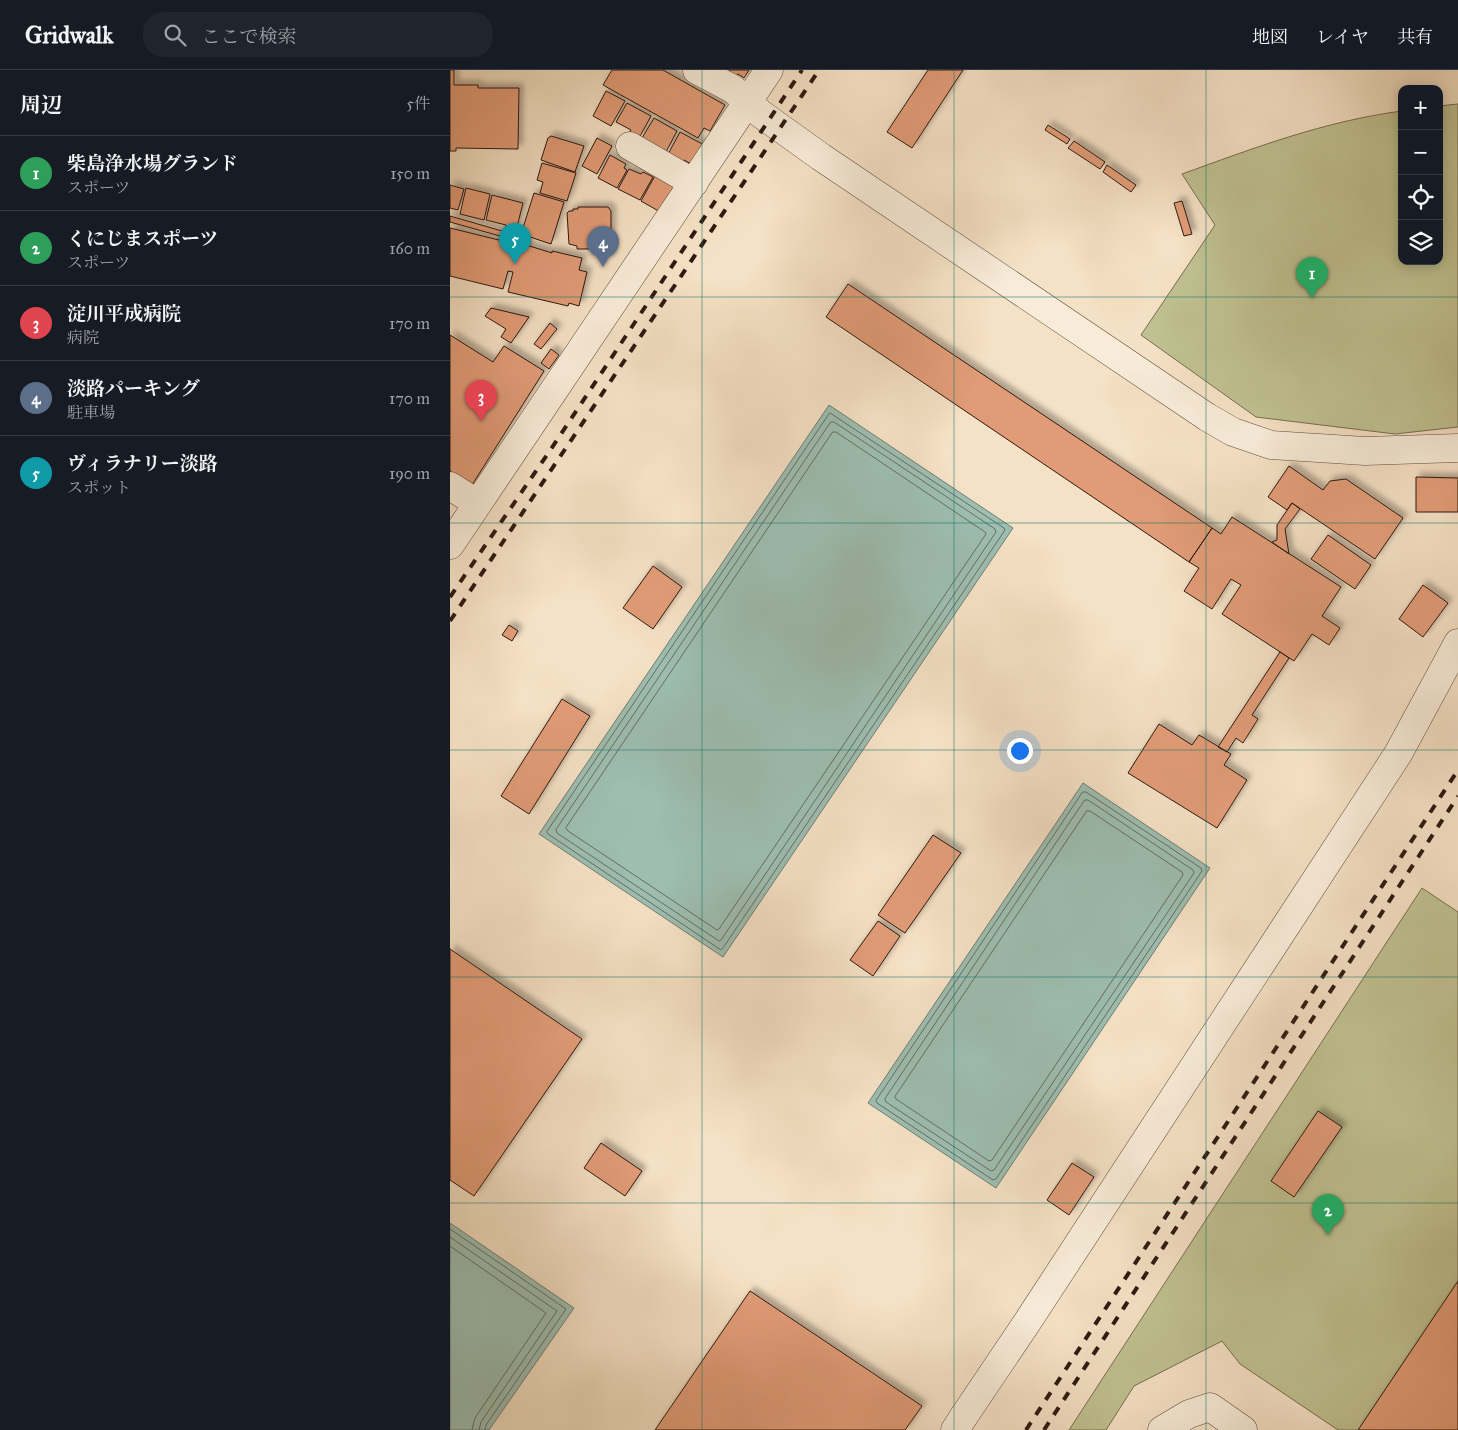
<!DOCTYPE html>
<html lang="ja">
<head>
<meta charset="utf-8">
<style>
	:root { --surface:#171b24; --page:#20242c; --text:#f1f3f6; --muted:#9ea1a6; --line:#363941; --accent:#8c9099 }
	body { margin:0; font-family:"IM FELL Great Primer","Noto Serif JP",serif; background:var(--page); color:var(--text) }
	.controls { position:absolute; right:15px; top:15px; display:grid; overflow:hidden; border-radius:10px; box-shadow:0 2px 12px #0003 }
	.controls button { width:45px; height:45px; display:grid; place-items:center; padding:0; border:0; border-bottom:1px solid var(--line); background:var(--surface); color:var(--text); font:25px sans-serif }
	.you { position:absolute; left:569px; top:680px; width:18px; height:18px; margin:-12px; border:4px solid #fff; border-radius:50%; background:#1a73e8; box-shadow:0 0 0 8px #1a73e833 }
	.badge { display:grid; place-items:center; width:32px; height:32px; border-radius:50%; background:var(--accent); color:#fff; font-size:16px; font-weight:700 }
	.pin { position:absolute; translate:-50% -41px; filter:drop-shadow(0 1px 2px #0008) }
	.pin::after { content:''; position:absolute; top:26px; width:18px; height:15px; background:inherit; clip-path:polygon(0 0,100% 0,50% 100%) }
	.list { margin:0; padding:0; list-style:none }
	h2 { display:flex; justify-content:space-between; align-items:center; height:65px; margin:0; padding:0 20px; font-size:21px }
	h2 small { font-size:16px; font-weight:400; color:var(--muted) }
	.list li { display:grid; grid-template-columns:32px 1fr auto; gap:15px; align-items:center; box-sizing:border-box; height:75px; padding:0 20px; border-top:1px solid var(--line) }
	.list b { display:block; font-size:19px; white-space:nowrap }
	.list p { margin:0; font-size:16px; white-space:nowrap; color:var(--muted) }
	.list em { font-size:16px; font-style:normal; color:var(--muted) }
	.icon { flex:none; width:28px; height:28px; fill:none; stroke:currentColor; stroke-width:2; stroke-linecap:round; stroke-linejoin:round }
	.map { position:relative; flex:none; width:1008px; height:1360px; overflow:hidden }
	header { display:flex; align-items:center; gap:30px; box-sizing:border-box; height:70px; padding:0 25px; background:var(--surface); border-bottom:1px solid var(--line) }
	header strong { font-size:24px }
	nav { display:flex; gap:28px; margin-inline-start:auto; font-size:18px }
	.search { width:350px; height:45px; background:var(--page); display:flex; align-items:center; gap:12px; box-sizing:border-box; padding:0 18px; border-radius:20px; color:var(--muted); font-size:19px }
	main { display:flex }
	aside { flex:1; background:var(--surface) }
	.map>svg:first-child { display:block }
</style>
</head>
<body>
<header>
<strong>Gridwalk</strong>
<div class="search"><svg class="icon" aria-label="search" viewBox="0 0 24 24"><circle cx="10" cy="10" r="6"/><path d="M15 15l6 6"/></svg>ここで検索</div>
<nav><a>地図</a><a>レイヤ</a><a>共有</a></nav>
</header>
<main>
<aside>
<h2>周辺<small>5件</small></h2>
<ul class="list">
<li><span class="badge" style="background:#2e9e5b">1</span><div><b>柴島浄水場グランド</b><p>スポーツ</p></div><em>150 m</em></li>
<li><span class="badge" style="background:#2e9e5b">2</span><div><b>くにじまスポーツ</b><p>スポーツ</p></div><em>160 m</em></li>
<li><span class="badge" style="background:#e0444e">3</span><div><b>淀川平成病院</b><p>病院</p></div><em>170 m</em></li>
<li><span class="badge" style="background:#5c6f8a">4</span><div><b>淡路パーキング</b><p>駐車場</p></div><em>170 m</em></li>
<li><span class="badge" style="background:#0f9aa8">5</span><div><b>ヴィラナリー淡路</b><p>スポット</p></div><em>190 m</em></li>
</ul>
</aside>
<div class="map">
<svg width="1008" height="1360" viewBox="0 0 1008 1360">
	<defs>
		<filter id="shadow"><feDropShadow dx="4.5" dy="-4.5" stdDeviation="2.5" flood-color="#0004"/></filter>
	</defs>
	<rect width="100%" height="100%" fill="#f5e1c5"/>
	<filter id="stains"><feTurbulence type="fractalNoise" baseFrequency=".004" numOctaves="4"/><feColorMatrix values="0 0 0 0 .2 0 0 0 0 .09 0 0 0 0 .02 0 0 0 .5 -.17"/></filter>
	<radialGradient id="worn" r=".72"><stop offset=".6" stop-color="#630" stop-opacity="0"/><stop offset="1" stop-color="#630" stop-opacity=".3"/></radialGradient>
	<!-- green -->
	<path fill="#c0c191" stroke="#776d51" d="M1008 34V357L945 364 806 347 691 265 765 155 732 104C804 78 875 51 952 41V191H989V36Z
		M972 818 1008 842V1360H888L790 1294 772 1271 684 1316 656 1360H619Z"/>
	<!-- water -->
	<path fill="#9dbeb1" stroke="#717c71" d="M379 335 563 458 273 887 89 764Z
		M633 713 760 798 546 1118 418 1033Z
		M0 1153 124 1238 39 1360H0Z"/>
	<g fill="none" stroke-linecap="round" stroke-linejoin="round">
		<!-- shore -->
		<path stroke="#666c61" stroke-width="1" d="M380 343 554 458 555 460 273 878 271 880 98 764 97 762Z
			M381 352H384L545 459 546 462 271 870 269 871 107 763 106 760Z
			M383 362H386L535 462 536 464 269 859 267 860 118 761 116 758Z
			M633 722H636L751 798 752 801 546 1109 543 1110 427 1033 426 1031Z
			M635 730H638L743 800 744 803 544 1100 541 1101 436 1032 435 1029Z
			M637 741H640L732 802 733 805 542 1090 539 1091 446 1029 445 1027Z
			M0 1159 116 1239 36 1355 35 1360
			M0 1167 107 1241 31 1352 29 1360
			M0 1176 96 1243 25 1348 22 1360"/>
	</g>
	<!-- building -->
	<path fill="#e19c77" stroke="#2e1911" filter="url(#shadow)" d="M0 0H4V15H28V18H69L68 79 6 78V81H0Z
		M162 0H213L275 35 260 61 254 58 248 68 153 15Z
		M269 0H299L294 8 288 4 284 10Z
		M478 0H513L462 78 437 62Z
		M156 21 175 31 161 56 143 46Z
		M177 33 201 46 189 68 179 63 181 60 166 52Z
		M204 48 227 61 216 82 192 68Z
		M598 55 620 69 617 74 595 60Z
		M230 62 254 75 243 95 234 90 232 94 217 86Z
		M101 66 134 76 125 102 91 90 98 68Z
		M147 68 162 76 147 104 132 96Z
		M624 71 655 92 650 99 618 78Z
		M160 85 176 94 174 98 177 100 167 118 148 108Z
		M92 93 126 103 117 131 90 123 93 112 87 110Z
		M657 95 686 115 681 122 653 102Z
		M179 99 191 104 193 102 203 107 190 130 168 119Z
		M207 102 226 117 212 143 191 131Z
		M0 115 14 119 8 140 0 138Z
		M16 118 40 124 34 150 10 144Z
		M84 123 114 132 101 174 71 164Z
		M42 125 73 133 66 161 55 158 56 155 36 150Z
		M732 131 742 164 734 166 724 133Z
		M128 137H158L161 141V174L158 179H127V176L119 174 117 143 119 141H123V139H128Z
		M0 146 52 161 50 166 0 152Z
		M0 158 69 175 70 173 102 183V181L132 188 129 200 137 202 129 236 119 233 118 236 58 222 63 202 58 201 53 219 0 206Z
		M398 214 762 458 739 492 376 247Z
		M41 238 79 247 61 273 51 267 56 259 35 246Z
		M100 253 107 259 91 279 84 274Z
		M0 265 43 292 54 276 94 301 22 415 0 401Z
		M101 279 109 285 99 299 91 293Z
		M839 396 873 420 880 411 896 409 953 448 925 489 842 433 837 440 818 427Z
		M966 407 1008 408V442H966Z
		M842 433 850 439 835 459 839 484 822 472 827 470V455Z
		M782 447 891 517 872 546 890 558 879 575 862 564 844 591 772 544 791 515 781 509 762 539 734 521 749 498 739 492 762 458 771 464Z
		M878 465 921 495 905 519 861 489Z
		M203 496 232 517 203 559 173 538Z
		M973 515 998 533 973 567 949 549Z
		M59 555 68 561 62 571 52 565Z
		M830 582 839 588 802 645 808 649 793 673 786 668 777 682 768 677Z
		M112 629 140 646 79 744 51 726Z
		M709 654 742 675 749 665 781 684 774 695 797 710 767 758 678 703Z
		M483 765 511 783 455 863 428 845Z
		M428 851 450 866 423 906 400 890Z
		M0 879 132 969 24 1126 0 1110Z
		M868 1041 892 1057 844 1127 821 1111Z
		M151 1073 192 1101 175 1126 134 1098Z
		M622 1093 644 1107 619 1145 597 1130Z
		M1008 1211V1360H908Z
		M300 1221 472 1336 455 1360H205Z"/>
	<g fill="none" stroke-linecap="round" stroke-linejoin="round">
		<!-- minor casing -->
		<g stroke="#604b3e" stroke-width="29">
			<path id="minor" d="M247 0 283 19 311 44 371 87 757 347 783 362 821 375 915 381 1008 378
				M180 76 244 113
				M0 416 27 433
				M0 475 319 0
				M514 1346 578 1251 948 684 1008 573
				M712 1360 739 1344 760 1337 793 1360"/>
		</g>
		<!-- tertiary casing -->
		<g stroke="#604b3e" stroke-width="29">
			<path id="tertiary" d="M505 1360 514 1346"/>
		</g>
		<!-- minor -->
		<use href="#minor" stroke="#f8ecd9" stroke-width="28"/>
		<!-- tertiary -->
		<use href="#tertiary" stroke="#f8ecd9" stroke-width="28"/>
		<!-- rail -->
		<path stroke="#2e1911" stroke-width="4" stroke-dasharray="9 9" stroke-linecap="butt" d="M0 527 101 379 352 0
			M0 551 369 0
			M576 1360 1008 700
			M594 1360 1008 726"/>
	</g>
	<!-- grid -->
	<path fill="none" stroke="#0f766e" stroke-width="1" stroke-opacity="0.55" d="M252 0V1360M504 0V1360M756 0V1360M0 227H1008M0 453H1008M0 680H1008M0 907H1008M0 1133H1008"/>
	<rect width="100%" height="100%" filter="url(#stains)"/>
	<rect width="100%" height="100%" fill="url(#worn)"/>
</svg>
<div class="controls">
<button>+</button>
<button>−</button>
<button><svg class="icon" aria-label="locate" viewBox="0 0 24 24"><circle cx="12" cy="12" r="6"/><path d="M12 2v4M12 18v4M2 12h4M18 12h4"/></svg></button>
<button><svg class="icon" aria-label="layers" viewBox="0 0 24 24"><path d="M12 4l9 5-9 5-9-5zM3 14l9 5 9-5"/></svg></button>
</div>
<div class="you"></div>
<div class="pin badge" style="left:862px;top:228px;background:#2e9e5b">1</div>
<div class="pin badge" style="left:878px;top:1165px;background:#2e9e5b">2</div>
<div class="pin badge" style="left:31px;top:351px;background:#e0444e">3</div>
<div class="pin badge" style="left:153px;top:197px;background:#5c6f8a">4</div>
<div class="pin badge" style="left:65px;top:194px;background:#0f9aa8">5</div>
</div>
</main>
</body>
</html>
